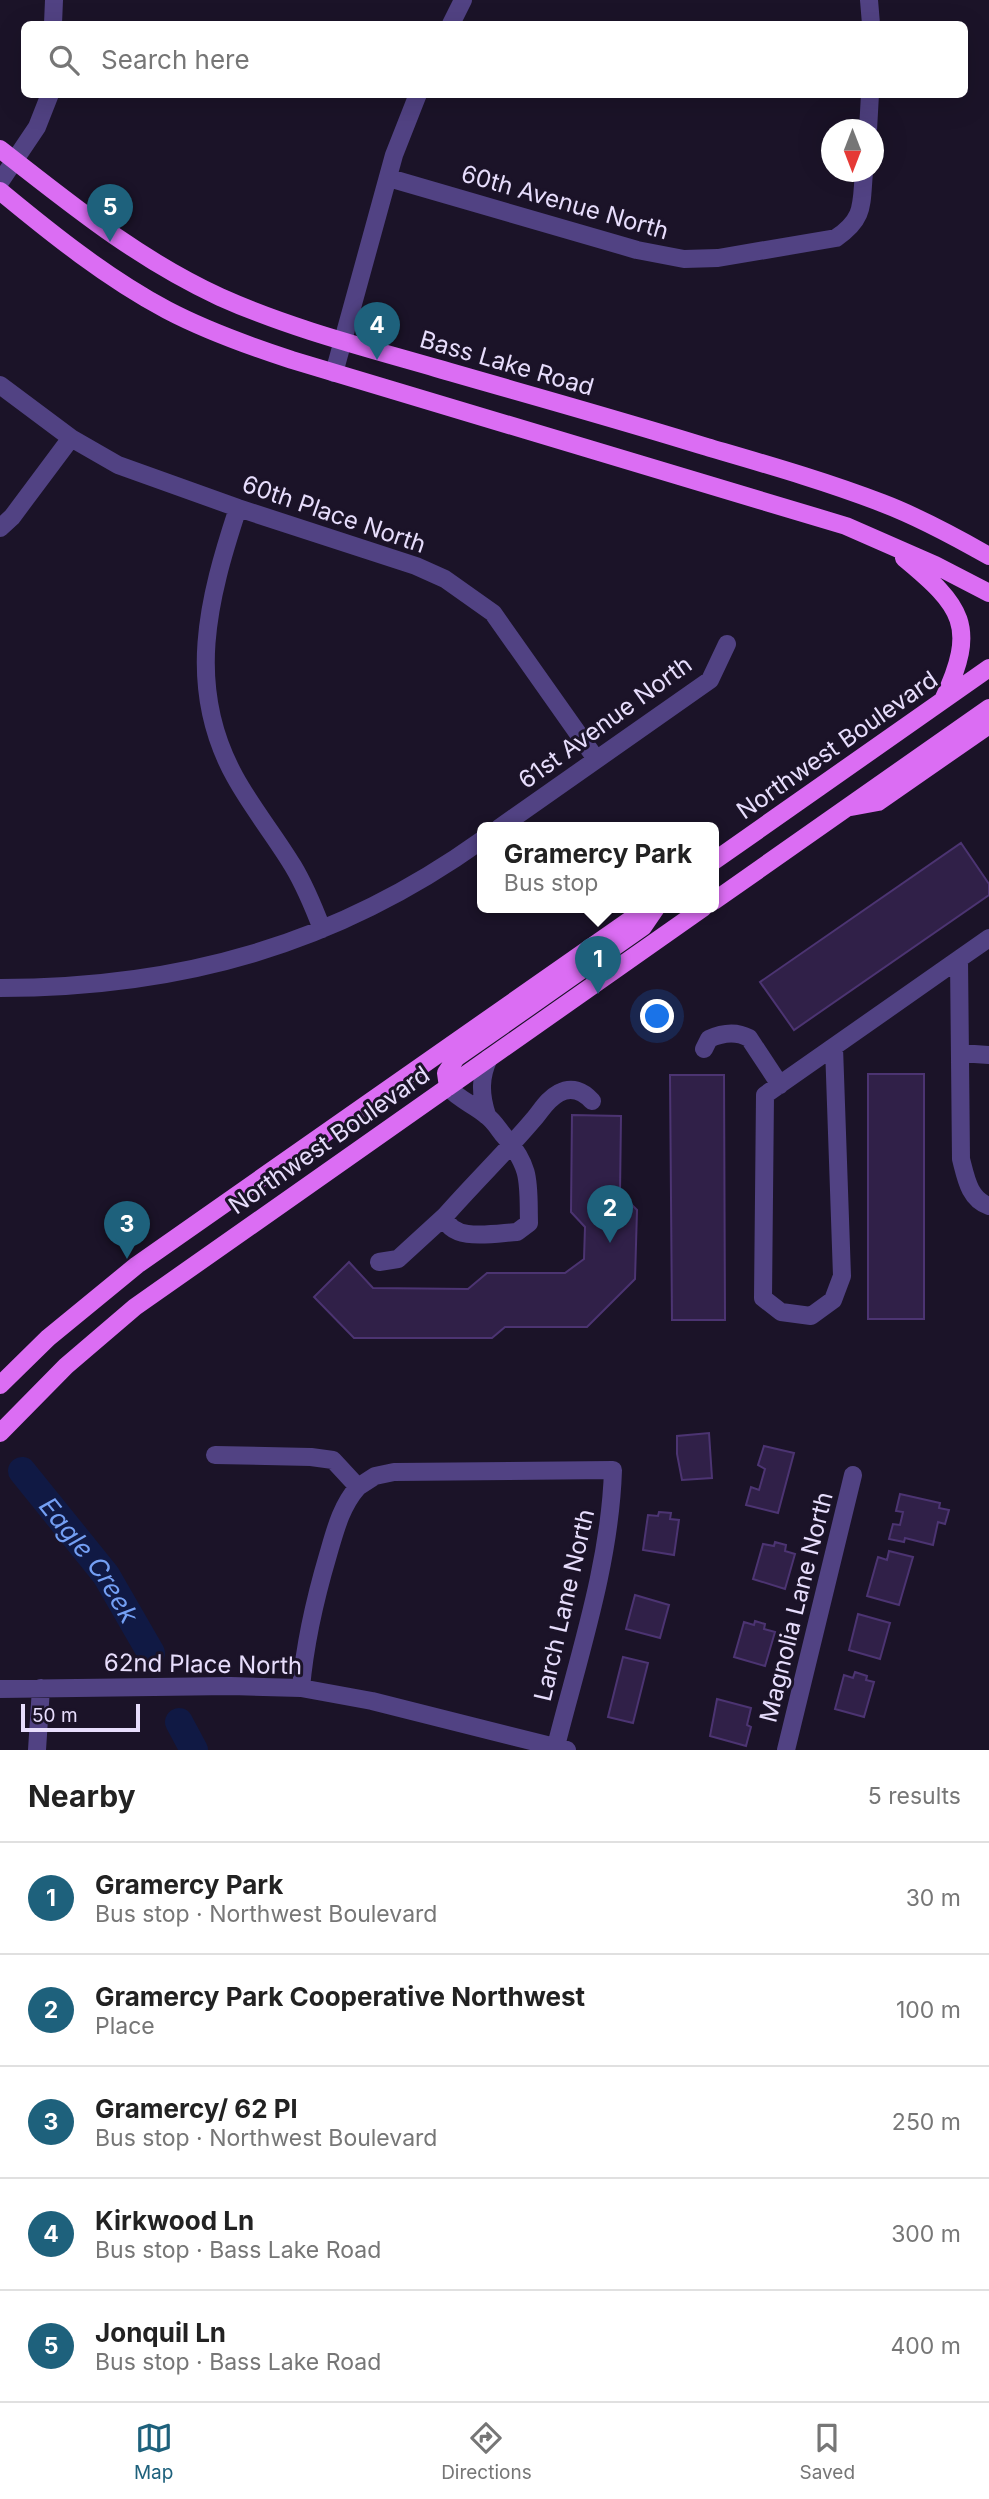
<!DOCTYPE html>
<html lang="en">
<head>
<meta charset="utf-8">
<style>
	:root { --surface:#fff; --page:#f2f2f2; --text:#222; --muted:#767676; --line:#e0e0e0; --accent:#1e617c }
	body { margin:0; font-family:Inter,sans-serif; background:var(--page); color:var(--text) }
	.compass { position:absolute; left:821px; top:119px; width:63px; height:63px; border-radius:50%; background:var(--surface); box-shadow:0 7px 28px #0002; rotate:180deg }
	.scale { position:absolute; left:21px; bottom:18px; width:119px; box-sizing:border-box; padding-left:7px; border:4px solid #e7ddfc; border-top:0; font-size:19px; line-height:24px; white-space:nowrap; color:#e7ddfc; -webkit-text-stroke:5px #1b1328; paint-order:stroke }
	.you { position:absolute; left:658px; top:1017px; width:24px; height:24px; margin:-18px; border:5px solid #fff; border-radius:50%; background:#1a73e8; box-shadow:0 0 0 10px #1a73e833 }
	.badge { display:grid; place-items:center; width:46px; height:46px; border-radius:50%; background:var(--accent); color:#fff; font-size:23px; font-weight:700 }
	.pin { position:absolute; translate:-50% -58px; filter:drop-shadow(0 2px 4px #0008) }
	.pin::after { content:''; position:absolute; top:37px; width:24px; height:21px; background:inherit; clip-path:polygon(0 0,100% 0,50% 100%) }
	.popup { position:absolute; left:477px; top:822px; width:242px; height:91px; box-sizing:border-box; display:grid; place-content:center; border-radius:10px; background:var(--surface); filter:drop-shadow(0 2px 5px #0005); font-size:23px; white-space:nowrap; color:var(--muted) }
	.popup b { font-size:26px; color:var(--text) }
	.popup::after { content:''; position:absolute; left:50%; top:100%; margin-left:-14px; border:14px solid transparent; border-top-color:var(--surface) }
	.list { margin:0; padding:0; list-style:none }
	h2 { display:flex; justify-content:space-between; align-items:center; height:91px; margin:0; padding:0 28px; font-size:30px }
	h2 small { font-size:23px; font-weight:400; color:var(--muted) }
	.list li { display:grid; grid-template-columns:46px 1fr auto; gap:21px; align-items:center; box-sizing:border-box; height:112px; padding:0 28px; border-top:2px solid var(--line) }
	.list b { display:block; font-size:26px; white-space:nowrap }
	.list p { margin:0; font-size:23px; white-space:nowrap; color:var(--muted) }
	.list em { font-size:23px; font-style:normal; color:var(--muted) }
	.icon { flex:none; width:38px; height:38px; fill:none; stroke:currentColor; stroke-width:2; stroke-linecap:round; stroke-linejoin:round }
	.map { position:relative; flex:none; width:989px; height:1750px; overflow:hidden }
	.search { position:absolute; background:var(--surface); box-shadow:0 7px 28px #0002; left:21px; right:21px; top:21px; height:77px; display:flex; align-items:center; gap:18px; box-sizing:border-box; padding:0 24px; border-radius:10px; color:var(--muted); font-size:26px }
	.sheet { height:651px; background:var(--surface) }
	nav { display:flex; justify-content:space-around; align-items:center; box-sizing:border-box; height:98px; border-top:2px solid var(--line); background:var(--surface); font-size:19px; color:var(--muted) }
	nav a { display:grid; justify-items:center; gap:4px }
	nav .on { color:var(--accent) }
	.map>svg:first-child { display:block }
</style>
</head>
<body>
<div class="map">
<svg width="989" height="1750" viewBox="0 0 989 1750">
	<rect width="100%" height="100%" fill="#1b1328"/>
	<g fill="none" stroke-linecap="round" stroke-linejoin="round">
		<!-- river -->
		<g stroke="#101944" stroke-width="28">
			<path id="s1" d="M22 1471 106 1575 151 1653"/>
			<path d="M179 1722 194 1750"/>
		</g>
	</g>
	<!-- building -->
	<path fill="#302048" stroke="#4c3472" stroke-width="2" d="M961 843 989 884V895L794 1030 760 982Z
		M868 1074H924V1319H868Z
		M670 1075H724L725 1320H672Z
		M572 1115 621 1116 620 1193 637 1210 635 1279 587 1327H505L492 1338H354L314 1297 349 1262 373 1288 468 1289 487 1273H565L584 1259 585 1227 571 1212Z
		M709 1433 712 1478 682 1480 677 1454V1436Z
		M764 1446 794 1453 778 1513 746 1505 751 1487 759 1490 765 1469 758 1465Z
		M900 1494 940 1503 939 1508 949 1510 945 1524 938 1522 933 1545 905 1538 904 1542 889 1539 893 1524 900 1525 903 1512 896 1511Z
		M659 1512 671 1513 670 1519 679 1520 674 1555 643 1550 648 1515 658 1516Z
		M775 1542 786 1545 785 1551 795 1554 785 1589 753 1579 763 1544 774 1546Z
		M889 1551 913 1557 899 1605 867 1596 878 1557 887 1560Z
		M635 1595 669 1605 660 1638 626 1629Z
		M858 1614 890 1623 880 1659 849 1650Z
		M755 1621 765 1624 764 1629 775 1632 765 1666 734 1657 744 1622 754 1625Z
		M623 1657 648 1663 633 1723 608 1717Z
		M855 1672 867 1676 866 1680 874 1682 864 1717 835 1709 844 1675 853 1678Z
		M717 1699 751 1708 747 1725 751 1727 746 1746 710 1736Z"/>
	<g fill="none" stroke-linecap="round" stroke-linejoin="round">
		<!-- minor -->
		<path stroke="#514283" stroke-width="18" d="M869 0 871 24
			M53 24 54 0
			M451 24 463 0
			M868 130 870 94
			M389 178 637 250 684 259 718 258 836 238C865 218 861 205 864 172
			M0 182 37 127 50 94
			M334 373 394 155 418 94
			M0 385 71 438 118 465 238 508 416 566 445 579 493 613 596 759
			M238 508C208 599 185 687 235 777 252 808 275 836 293 866 305 886 314 908 322 929
			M0 528 12 517 71 438
			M499 828 710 680 727 644
			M959 959 989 938
			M0 988C180 988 335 945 482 840
			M834 1047 842 1276 833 1300 811 1316 781 1312 763 1298 765 1095 959 959 961 1159C966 1178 969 1199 989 1206
			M704 1049 709 1039C722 1033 736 1031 749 1038L780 1085
			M960 1053 989 1055
			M448 1087C459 1100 475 1105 487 1116 494 1121 499 1130 505 1137 532 1168 528 1184 529 1223L517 1232C496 1233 449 1243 445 1216 474 1183 505 1153 533 1120 542 1110 546 1100 559 1093 572 1086 583 1091 592 1101
			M487 1115C480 1094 480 1077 489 1058
			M379 1262 398 1259 445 1216
			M215 1455 311 1457 333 1460 358 1487 375 1476 394 1472 613 1470C610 1565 578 1658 555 1750
			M301 1688C305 1642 315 1599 328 1555 335 1531 341 1506 358 1487
			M0 1689 231 1686 301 1688 372 1701 567 1750
			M37 1750 41 1688
			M786 1750 853 1475"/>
		<!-- major -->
		<path stroke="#db6df3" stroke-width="18" d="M0 149C72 205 136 258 220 297 289 328 363 347 436 368 526 394 617 419 707 447 765 464 825 481 882 503 919 517 954 536 989 556
			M0 191C52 234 107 278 167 310 207 331 249 346 292 360L846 526 935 565 989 593
			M904 558C962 606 978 626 943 700
			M851 807 878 802 989 725
			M714 861 989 668
			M714 901 989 708
			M448 1087 446 1073 456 1058 643 927 656 908
			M0 1385 48 1338 137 1265 647 908
			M0 1433 66 1366 135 1307 703 908"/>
	</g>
	<g text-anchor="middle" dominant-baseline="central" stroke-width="6" stroke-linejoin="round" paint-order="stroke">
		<!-- street labels -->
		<g font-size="24" fill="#e7ddfc" stroke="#1b1328">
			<text transform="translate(565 202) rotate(16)">60th Avenue North</text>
			<text transform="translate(507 363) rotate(16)">Bass Lake Road</text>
			<text transform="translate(334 514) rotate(19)">60th Place North</text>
			<text transform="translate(605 722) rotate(-36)">61st Avenue North</text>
			<text transform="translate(837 745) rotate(-35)">Northwest Boulevard</text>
			<text transform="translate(329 1140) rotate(-35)">Northwest Boulevard</text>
			<text transform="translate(564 1605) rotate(-77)">Larch Lane North</text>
			<text transform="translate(796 1607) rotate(-76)">Magnolia Lane North</text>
			<text transform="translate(203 1664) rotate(1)">62nd Place North</text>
		</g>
		<!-- water labels -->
		<g font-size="26" font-style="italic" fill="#749ff3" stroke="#1b1328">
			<text stroke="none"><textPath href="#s1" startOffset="112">Eagle Creek</textPath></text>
		</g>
	</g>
</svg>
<svg class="compass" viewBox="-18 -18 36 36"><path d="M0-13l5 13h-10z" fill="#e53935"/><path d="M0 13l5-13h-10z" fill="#767676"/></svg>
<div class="scale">50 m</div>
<div class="you"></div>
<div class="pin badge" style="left:598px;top:994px">1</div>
<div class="popup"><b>Gramercy Park</b>Bus stop</div>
<div class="pin badge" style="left:610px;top:1243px">2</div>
<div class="pin badge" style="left:127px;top:1259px">3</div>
<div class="pin badge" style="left:377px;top:360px">4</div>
<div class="pin badge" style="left:110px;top:242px">5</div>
<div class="search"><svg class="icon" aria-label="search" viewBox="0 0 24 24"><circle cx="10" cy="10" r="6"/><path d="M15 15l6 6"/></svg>Search here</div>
</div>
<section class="sheet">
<h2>Nearby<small>5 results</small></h2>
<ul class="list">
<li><span class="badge">1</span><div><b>Gramercy Park</b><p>Bus stop · Northwest Boulevard</p></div><em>30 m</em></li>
<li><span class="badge">2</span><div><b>Gramercy Park Cooperative Northwest</b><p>Place</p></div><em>100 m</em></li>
<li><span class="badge">3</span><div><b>Gramercy/ 62 Pl</b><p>Bus stop · Northwest Boulevard</p></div><em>250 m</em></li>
<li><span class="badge">4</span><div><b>Kirkwood Ln</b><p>Bus stop · Bass Lake Road</p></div><em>300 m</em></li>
<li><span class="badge">5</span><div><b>Jonquil Ln</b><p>Bus stop · Bass Lake Road</p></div><em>400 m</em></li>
</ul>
</section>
<nav>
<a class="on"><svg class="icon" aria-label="map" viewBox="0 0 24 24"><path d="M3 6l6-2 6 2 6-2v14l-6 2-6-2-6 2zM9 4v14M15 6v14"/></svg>Map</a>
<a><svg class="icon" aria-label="directions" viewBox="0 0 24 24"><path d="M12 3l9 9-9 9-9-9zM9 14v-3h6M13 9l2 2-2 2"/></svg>Directions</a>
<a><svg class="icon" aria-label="saved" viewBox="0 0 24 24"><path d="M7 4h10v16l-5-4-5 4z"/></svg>Saved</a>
</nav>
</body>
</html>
